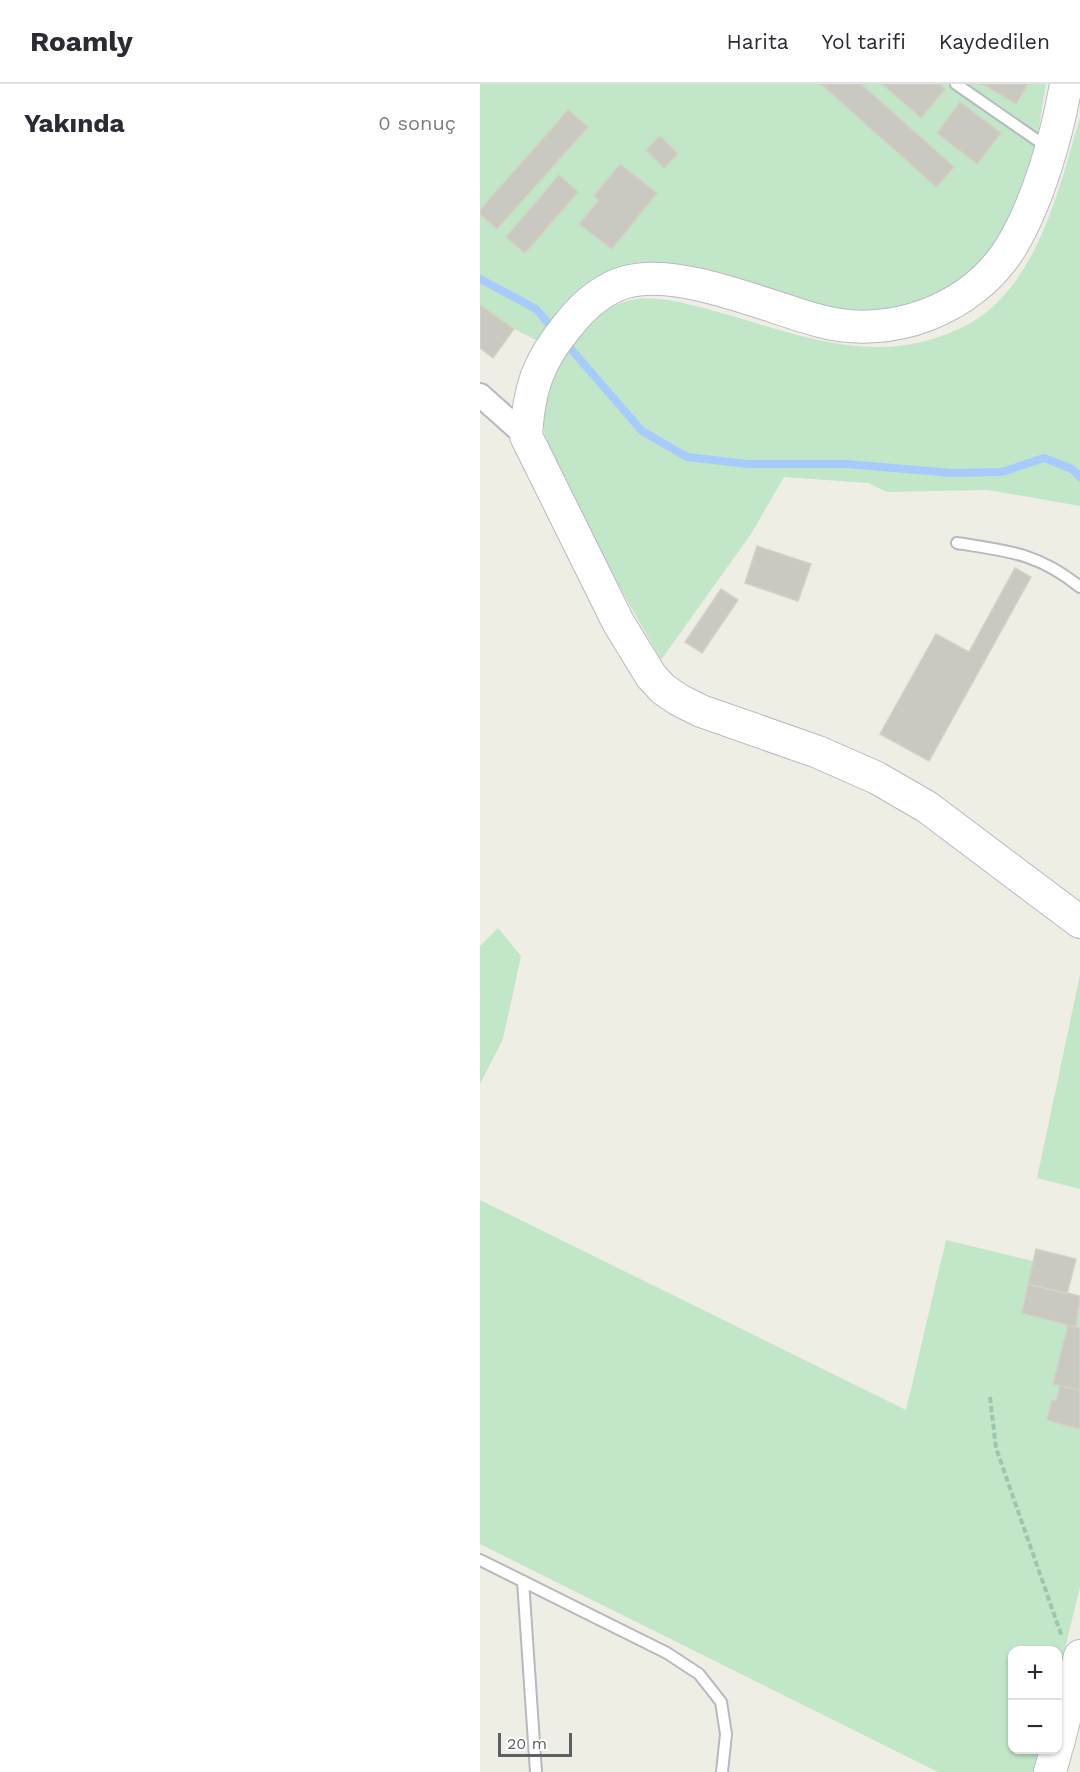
<!DOCTYPE html>
<html lang="tr">
<head>
<meta charset="utf-8">
<style>
	:root { --surface:#fff; --page:#f2f2f3; --text:#2b2b33; --muted:#7c7c81; --line:#e1e1e2 }
	body { margin:0; font-family:"Work Sans",sans-serif; background:var(--page); color:var(--text) }
	.controls { position:absolute; right:18px; bottom:18px; display:grid; overflow:hidden; border-radius:12px; box-shadow:0 2px 4px #0004 }
	.controls button { width:54px; height:54px; display:grid; place-items:center; padding:0; border:0; border-bottom:2px solid var(--line); background:var(--surface); color:var(--text); font:30px sans-serif }
	.scale { position:absolute; left:18px; bottom:15px; width:74px; box-sizing:border-box; padding-left:6px; border:3px solid #5d5f65; border-top:0; font-size:16px; line-height:21px; white-space:nowrap; color:#5d5f65; -webkit-text-stroke:4px #fff; paint-order:stroke }
	.list { margin:0; padding:0; list-style:none }
	h2 { display:flex; justify-content:space-between; align-items:center; height:78px; margin:0; padding:0 24px; font-size:26px }
	h2 small { font-size:20px; font-weight:400; color:var(--muted) }
	.map { position:relative; flex:none; width:600px; height:1688px; overflow:hidden }
	header { display:flex; align-items:center; gap:36px; box-sizing:border-box; height:84px; padding:0 30px; background:var(--surface); border-bottom:2px solid var(--line) }
	header strong { font-size:28px }
	nav { display:flex; gap:33px; margin-inline-start:auto; font-size:21px }
	main { display:flex }
	aside { flex:1; background:var(--surface) }
	.map>svg:first-child { display:block }
</style>
</head>
<body>
<header>
<strong>Roamly</strong>
<nav><a>Harita</a><a>Yol tarifi</a><a>Kaydedilen</a></nav>
</header>
<main>
<aside>
<h2>Yakında<small>0 sonuç</small></h2>
<ul class="list">
</ul>
</aside>
<div class="map">
<svg width="600" height="1688" viewBox="0 0 600 1688">
	<rect width="100%" height="100%" fill="#efeee5"/>
	<!-- green -->
	<path fill="#c2e6c8" d="M0 0H566C561 28 558 58 549 84 530 148 492 210 423 224 402 229 381 232 360 228 325 223 289 210 255 200 226 193 178 173 149 180 107 191 83 225 56 256L34 245 0 221Z
		M600 33V422L508 406 407 408 388 399 304 393 271 450 181 576C150 521 118 466 90 410 78 386 63 361 63 334 63 308 74 278 91 259 105 244 119 227 138 220 165 209 196 217 223 224 312 247 391 287 481 244 556 209 579 105 600 33Z
		M18 844 41 872 23 955 0 1000V862Z
		M600 891V1105L557 1094Z
		M0 1116 426 1326 466 1156 553 1177 556 1165 596 1175 587 1209 600 1212V1503L578 1593V1566H532V1666H558L553 1688H458L0 1460Z"/>
	<g fill="none" stroke-linecap="round" stroke-linejoin="round">
		<!-- stream -->
		<path stroke="#a7cbfd" stroke-width="8" d="M0 195 56 225 74 246
			M84 257 162 347 207 373 268 380H367L472 389 522 388 564 374 592 385 600 393"/>
	</g>
	<!-- building -->
	<path fill="#cac9c1" stroke="#d4d1c3" stroke-width="1.5" d="M341 0H381L474 83 456 103Z
		M402 0H459L465 5 441 34Z
		M502 0H548L536 20Z
		M480 18 521 49 497 80 457 49Z
		M88 26 108 43 17 145 0 130V126Z
		M180 52 198 70 184 84 166 66Z
		M140 80 177 109 132 165 99 140 119 116 114 112Z
		M79 91 98 108 45 169 26 153Z
		M0 221 34 245 13 274 0 264Z
		M277 462 331 480 318 517 265 499Z
		M535 484 551 493 449 677 400 650 456 550 489 568Z
		M241 505 258 516 222 569 205 558Z
		M556 1165 596 1175 587 1210 548 1200Z
		M548 1200 600 1212 596 1243 542 1229Z
		M588 1241 600 1244V1306L573 1300Z
		M580 1302 600 1306V1345L567 1336 572 1316 576 1317Z"/>
	<g fill="none" stroke-linecap="round" stroke-linejoin="round">
		<!-- lane casing -->
		<g stroke="#b7b9bf" stroke-width="14">
			<path id="lane" d="M476 0 567 63
				M477 459C528 467 558 469 600 503
				M0 1476 187 1569 219 1590 241 1618 246 1650 242 1688
				M43 1497 56 1688"/>
		</g>
		<!-- street casing -->
		<g stroke="#b7b9bf" stroke-width="26">
			<path id="street" d="M0 311 46 352"/>
		</g>
		<!-- secondary casing -->
		<g stroke="#b8bac1" stroke-width="34">
			<path id="secondary" d="M586 0C577 52 558 118 531 163 492 226 410 256 340 237 287 223 199 183 146 198 122 205 104 221 89 240 58 277 49 304 46 352L138 538 171 592 183 605 199 616 221 627 338 668 397 694 447 723 600 838
				M578 1660 600 1572
				M570 1688 576 1666"/>
		</g>
		<!-- path -->
		<path stroke="#9bc7ae" stroke-width="4" stroke-dasharray="6 3" stroke-linecap="butt" d="M510 1313 516 1364 582 1553"/>
		<!-- lane -->
		<use href="#lane" stroke="#fff" stroke-width="10"/>
		<!-- street -->
		<use href="#street" stroke="#fff" stroke-width="22"/>
		<!-- secondary -->
		<use href="#secondary" stroke="#fff" stroke-width="32"/>
	</g>
</svg>
<div class="controls">
<button>+</button>
<button>−</button>
</div>
<div class="scale">20 m</div>
</div>
</main>
</body>
</html>
